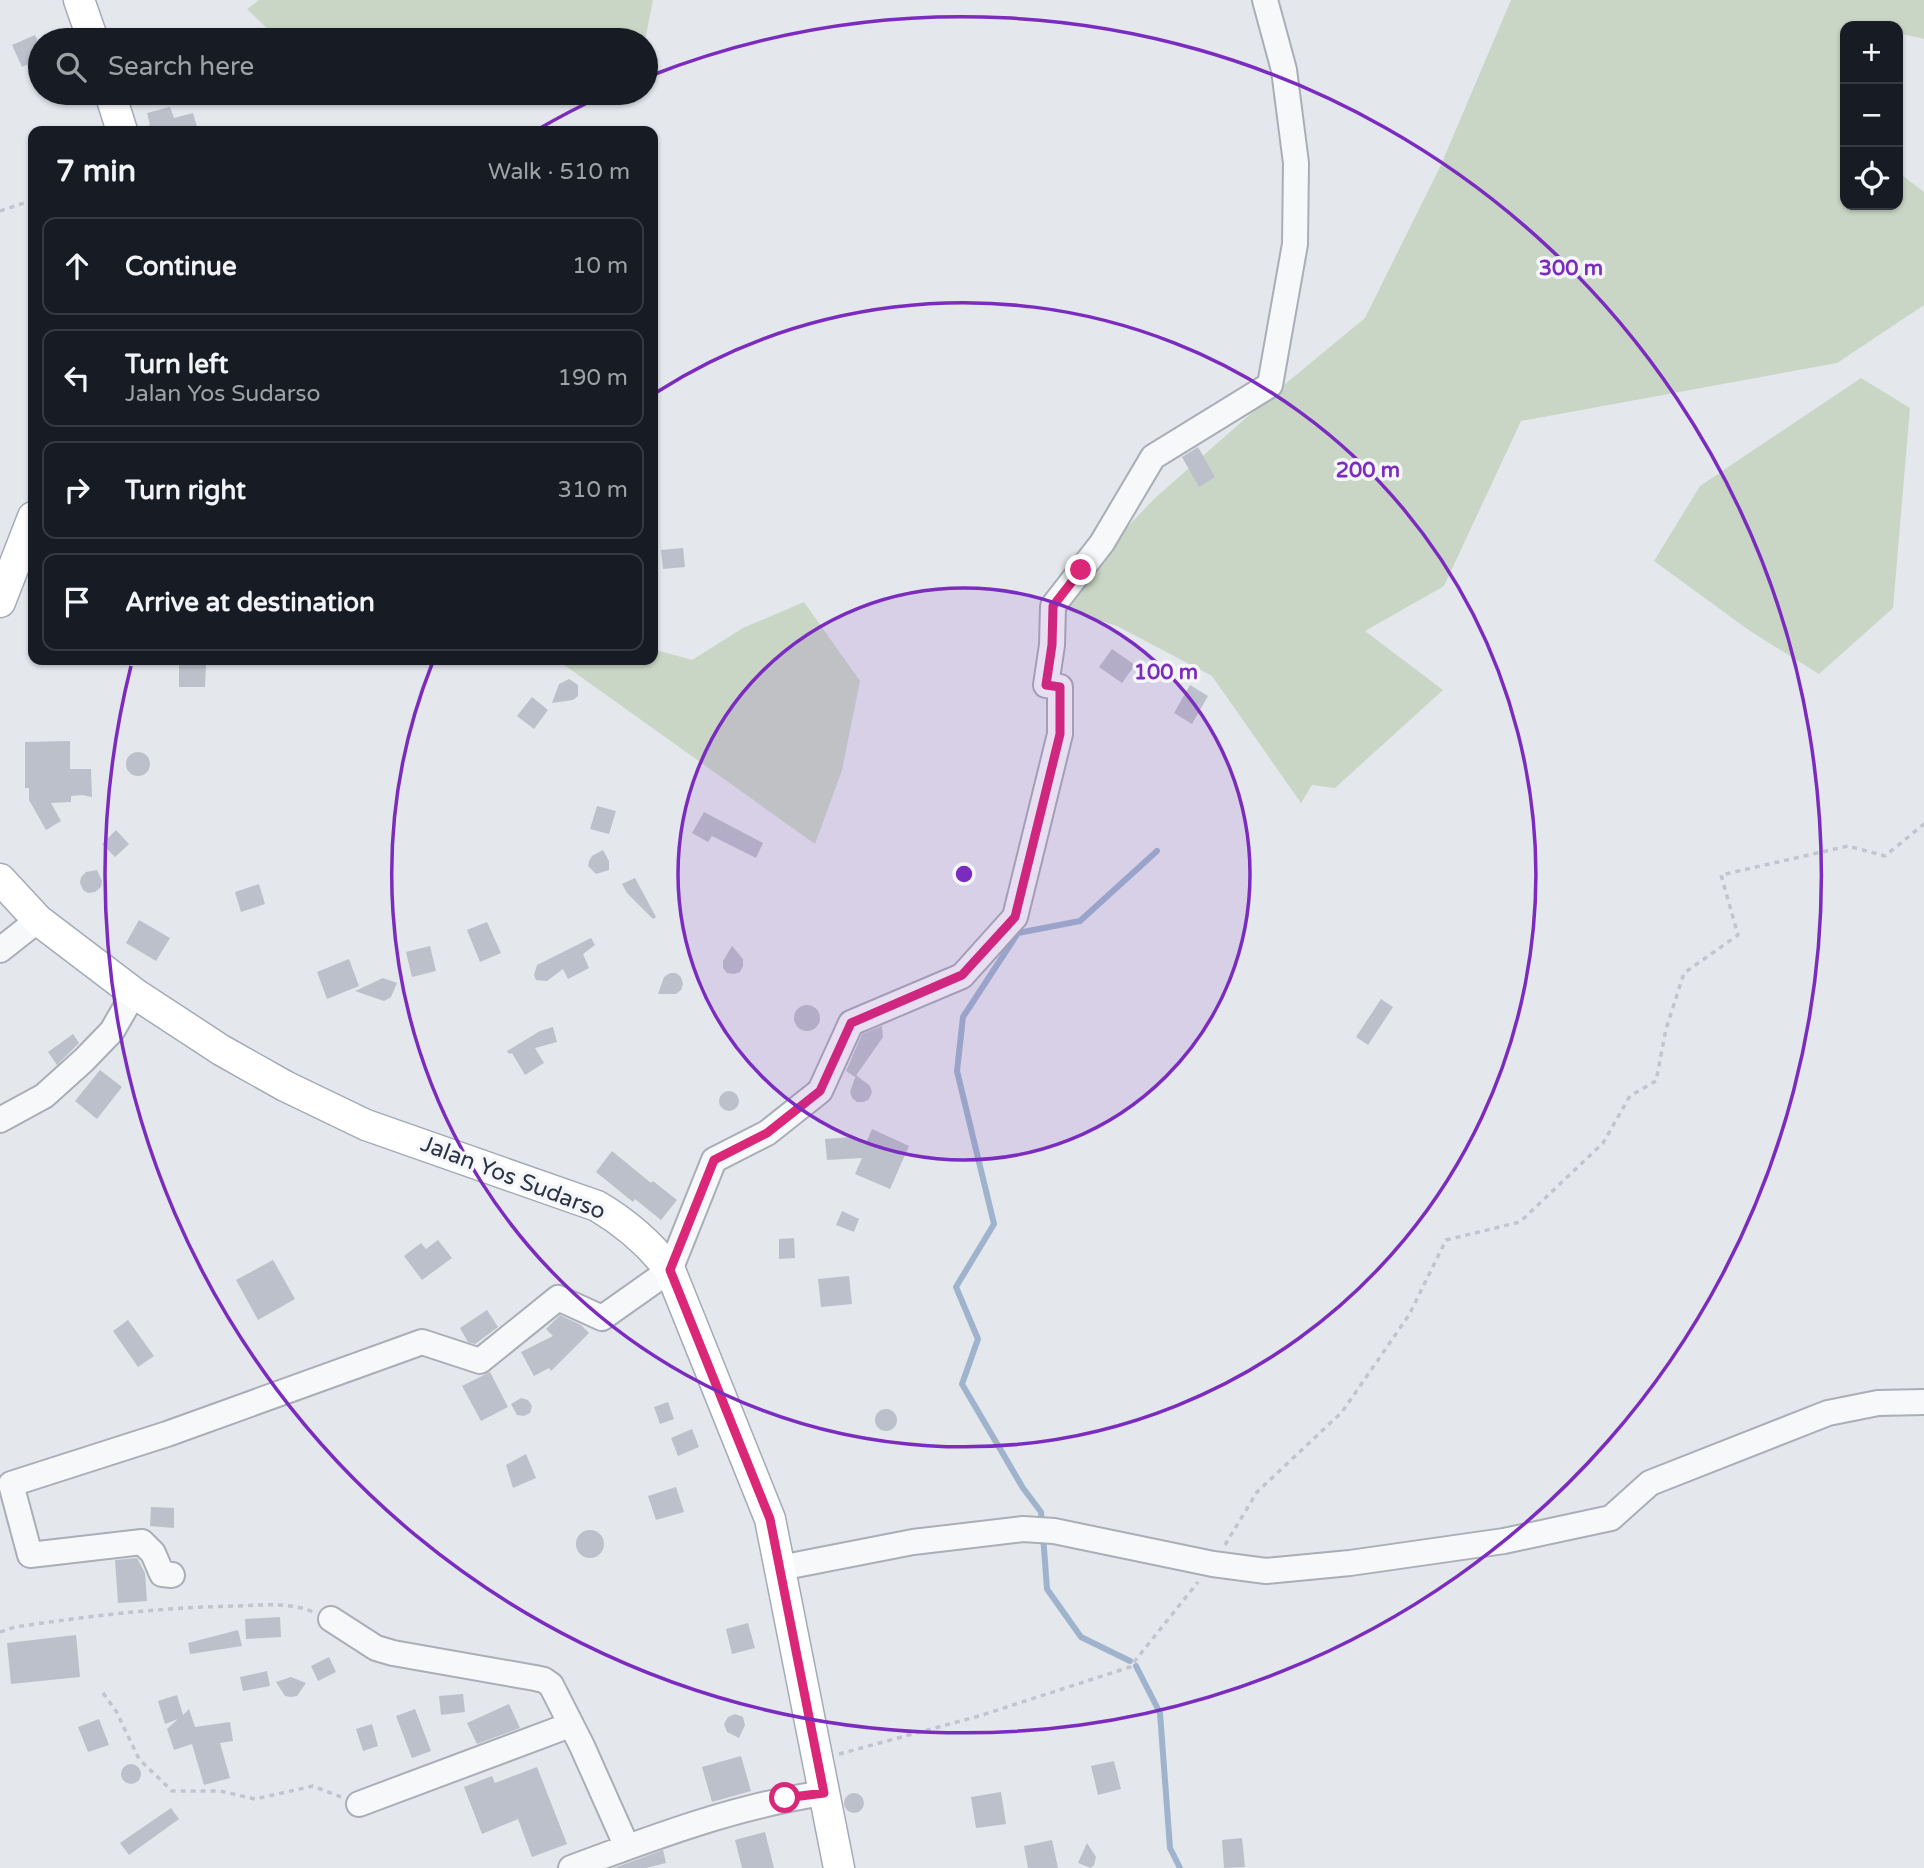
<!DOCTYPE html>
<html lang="en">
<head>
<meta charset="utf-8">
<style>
	:root { --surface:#171b24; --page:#20242c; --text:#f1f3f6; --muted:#9ea1a6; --line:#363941 }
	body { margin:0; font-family:"Varela Round",sans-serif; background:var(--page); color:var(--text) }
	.controls { position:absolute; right:21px; top:21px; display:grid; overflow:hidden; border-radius:14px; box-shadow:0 2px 5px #0004 }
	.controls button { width:63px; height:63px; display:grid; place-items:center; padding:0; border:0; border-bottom:2px solid var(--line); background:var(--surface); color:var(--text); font:35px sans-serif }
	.stop { position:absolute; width:21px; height:21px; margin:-16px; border:5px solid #db2777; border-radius:50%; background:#fff }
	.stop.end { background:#db2777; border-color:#fff; box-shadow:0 2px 7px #0008 }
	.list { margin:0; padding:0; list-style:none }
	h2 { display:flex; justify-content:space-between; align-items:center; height:91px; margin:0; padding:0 28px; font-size:30px }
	h2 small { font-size:23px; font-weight:400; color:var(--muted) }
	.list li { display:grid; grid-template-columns:46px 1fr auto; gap:21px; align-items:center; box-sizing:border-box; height:98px; margin:0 14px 14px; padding:0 14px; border:2px solid var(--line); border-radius:14px }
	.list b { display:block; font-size:26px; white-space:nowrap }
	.list p { margin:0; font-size:23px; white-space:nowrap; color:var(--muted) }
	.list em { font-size:23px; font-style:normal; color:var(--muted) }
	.icon { flex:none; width:38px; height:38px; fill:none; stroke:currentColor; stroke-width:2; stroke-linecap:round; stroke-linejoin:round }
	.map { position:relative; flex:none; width:1924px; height:1868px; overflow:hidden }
	.search { position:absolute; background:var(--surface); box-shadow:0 2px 5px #0004; left:28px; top:28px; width:630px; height:77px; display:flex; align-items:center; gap:18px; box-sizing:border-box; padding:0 24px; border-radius:38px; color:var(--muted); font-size:26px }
	.panel { position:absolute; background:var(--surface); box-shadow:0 2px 5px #0004; left:28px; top:126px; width:630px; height:539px; border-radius:14px }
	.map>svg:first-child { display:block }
</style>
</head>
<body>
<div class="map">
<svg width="1924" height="1868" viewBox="0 0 1924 1868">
	<rect width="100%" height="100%" fill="#e4e7ec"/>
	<!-- green -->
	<path fill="#c9d6c5" d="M259 0H653L645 40H279L247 9Z
		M1511 0H1924V39L1898 33V26H1845V205H1898V172L1924 192V305L1837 363 1521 421 1444 586 1365 631 1443 690 1335 788 1312 785 1301 803 1212 676 1117 626 1053 606 1154 499 1273 394 1365 318 1440 167Z
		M1861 378 1910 408 1893 608 1819 674 1750 631 1654 561 1700 486Z
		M804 602 860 681 842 770 815 844 560 662 566 660H653V649L692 660 743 628Z"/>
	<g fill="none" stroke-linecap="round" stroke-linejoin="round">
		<!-- stream -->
		<path stroke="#9fb4cc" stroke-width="6" d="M1042 1524 1041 1512 1023 1488 962 1384 978 1339 956 1287 994 1224 957 1071 963 1017 1018 933 1080 921 1157 851
			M1043 1535 1047 1589 1081 1637 1130 1661
			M1136 1666 1160 1713 1170 1848 1180 1868"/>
	</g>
	<!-- building -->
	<path fill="#bbc0ca" d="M35 35 40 46V59L22 67 12 45Z
		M170 107 174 118 193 113 197 127 183 131H144V127L150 125 147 113Z
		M1198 447 1215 477 1199 487 1182 457Z
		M683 548 685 567 663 569 661 550Z
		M1112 649 1135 665 1122 683 1099 667Z
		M179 665H206L205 687H179Z
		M569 679 578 685V696L573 700 552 703 559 684Z
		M1190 685 1208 696 1192 724 1174 713Z
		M532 697 548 710 534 729 517 716Z
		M70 741V769H91L92 797 82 795 71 796V802L51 803 61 821 46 830 29 800V788H25V742Z
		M126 764a12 12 0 1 1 24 0a12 12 0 1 1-24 0Z
		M597 806 616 811 609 834 590 829Z
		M704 812 763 843 756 858 712 836 708 842 692 833Z
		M116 830 129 844 115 857 102 844Z
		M603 850 609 861V870L596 874 588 866 589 861 592 856Z
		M97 870 102 881 101 887 95 892 88 893 83 890 80 883 81 877 86 872Z
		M635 878 656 917 653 919 627 893 622 884Z
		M259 884 265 904 241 912 235 892Z
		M139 920 170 938 156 961 126 943Z
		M487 922 501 953 480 962 467 930Z
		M591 938 595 945 583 954 589 968 568 979 563 969 547 981 536 980 534 975 537 965Z
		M430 946 436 971 412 977 406 952Z
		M732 946 743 959V966L740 972 734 974 727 973 723 968V961Z
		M349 959 359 986 327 999 317 972Z
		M670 973H676L681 977 683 984 681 990 676 994H658L664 977Z
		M383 978 397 983 391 997 384 1001 355 991Z
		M1381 999 1393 1007 1368 1045 1356 1037Z
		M794 1018a13 13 0 1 1 26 0a13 13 0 1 1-26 0Z
		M882 1026 883 1037 855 1077 846 1071 862 1034Z
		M553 1027 557 1042 535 1048 544 1063 525 1075 512 1053 509 1054 507 1051 540 1031Z
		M73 1034 79 1043 57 1065 48 1052Z
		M100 1070 122 1087 97 1119 75 1101Z
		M856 1075 870 1086 872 1092 869 1099 864 1102H857L852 1098 850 1092Z
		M719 1101a10 10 0 1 1 20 0a10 10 0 1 1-20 0Z
		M872 1129 909 1146 890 1189 855 1174 862 1158 827 1160 825 1139 852 1137 866 1143Z
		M612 1151 651 1183 653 1181 677 1200 661 1220 635 1199 633 1202 596 1172Z
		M842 1211 859 1219 854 1232 836 1225Z
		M794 1238 795 1258 779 1259V1239Z
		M438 1240 452 1258 422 1280 404 1256 421 1243 426 1249Z
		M273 1260 295 1299 258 1320 236 1280Z
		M849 1276 852 1304 821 1307 818 1279Z
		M487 1310 498 1327 475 1344 468 1342 460 1328Z
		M560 1315 581 1325 589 1333 551 1371 549 1368 534 1376 521 1352 553 1336 546 1329Z
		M128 1320 154 1356 138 1367 113 1331Z
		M490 1372 508 1407 481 1421 462 1386Z
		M521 1398 528 1400 532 1406 530 1413 524 1416 517 1415 511 1404Z
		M668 1402 674 1419 660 1424 654 1407Z
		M875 1420a11 11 0 1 1 22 0a11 11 0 1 1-22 0Z
		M692 1429 699 1447 678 1456 671 1438Z
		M526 1454 536 1478 513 1488 506 1465Z
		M676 1487 684 1512 656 1520 648 1496Z
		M151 1507 174 1508V1528L150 1526Z
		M576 1544a14 14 0 1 1 28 0a14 14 0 1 1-28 0Z
		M137 1558 145 1573 147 1601 118 1603 115 1560Z
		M280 1617 281 1637 246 1639 245 1619Z
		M748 1623 755 1648 732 1654 726 1629Z
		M238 1630 242 1646 190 1654 188 1643Z
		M76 1635 80 1677 11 1684 7 1643Z
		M329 1657 336 1672 318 1681 311 1666Z
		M267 1671 270 1686 243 1691 240 1677Z
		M291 1677 306 1683 297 1696 291 1697 285 1696 276 1682Z
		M463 1694 465 1712 441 1715 439 1696Z
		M177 1695 183 1715 189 1709 195 1727 230 1722 233 1741 220 1743 230 1778 204 1785 192 1744 174 1750 167 1729 178 1719 165 1724 158 1701Z
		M509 1704 520 1728 477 1744 467 1723Z
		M415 1709 431 1751 412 1758 396 1716Z
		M735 1714 743 1717 745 1725 739 1738 727 1732 724 1724 728 1717Z
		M99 1719 109 1745 88 1752 78 1727Z
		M372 1724 378 1746 363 1751 356 1729Z
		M741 1756 751 1791 712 1802 702 1767Z
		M1114 1761 1121 1789 1098 1795 1091 1766Z
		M121 1774a10 10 0 1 1 20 0a10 10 0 1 1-20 0Z
		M537 1767 567 1844 532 1857 518 1819 482 1834 464 1787 492 1776 495 1783Z
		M1001 1792 1006 1824 976 1828 971 1797Z
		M844 1803a10 10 0 1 1 20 0a10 10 0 1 1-20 0Z
		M171 1808 179 1819 129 1855 120 1843Z
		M765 1832 774 1868H742L735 1840Z
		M1242 1838 1245 1867 1224 1868 1222 1840Z
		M1052 1840 1058 1868H1028L1024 1846Z
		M1087 1843 1096 1857 1094 1865 1091 1868 1078 1863Z
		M663 1850 666 1863 646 1868H614Z"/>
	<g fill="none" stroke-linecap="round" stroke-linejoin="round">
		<!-- minor casing -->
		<g stroke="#a9aeb7" stroke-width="28">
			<path id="minor" d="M0 950 38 920
				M0 1120 44 1096 84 1060 112 1031 134 993
				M780 1568 913 1542 1023 1529 1054 1531 1213 1564 1266 1571 1350 1563 1504 1541 1611 1518 1650 1483 1828 1413 1878 1403 1924 1402
				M172 1575 162 1574 153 1553 142 1542 30 1555 11 1484 167 1434 422 1342 480 1361 558 1298 602 1318 670 1270 714 1160 767 1133 820 1091 851 1023 962 976 1015 917 1060 734V687L1046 685 1052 645 1053 606 1102 543 1153 457 1270 385 1295 244 1296 163 1284 70 1265 0
				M331 1619 376 1648 393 1653 535 1678 544 1680 551 1685 582 1746 627 1847
				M359 1804 570 1725
				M571 1868C654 1837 736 1806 824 1793"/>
		</g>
		<!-- major casing -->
		<g stroke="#a3abb8" stroke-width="33">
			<path id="major" d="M79 0 93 40
				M110 93 122 131
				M0 602 33 517
				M0 879 38 920 134 993 221 1050 285 1086 366 1125 597 1206C626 1223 650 1244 670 1270L770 1519 839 1868"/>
		</g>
		<!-- path -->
		<path stroke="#c2c5cb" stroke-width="3.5" stroke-dasharray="5 5" stroke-linecap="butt" d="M0 211 33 200
			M1225 1545 1257 1492 1342 1412 1409 1315 1446 1240 1520 1222 1603 1143 1630 1096 1656 1081 1666 1029 1684 973 1738 935 1721 875 1848 846 1885 856 1924 824
			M0 1632 15 1627C89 1616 163 1607 239 1606 265 1605 289 1602 313 1612
			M103 1693 116 1711 139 1759 172 1791H220L255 1799 313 1786 341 1797
			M839 1754 979 1716 1130 1667 1198 1582"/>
		<!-- minor -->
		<use href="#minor" stroke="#f7f8fa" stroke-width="24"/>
		<!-- major -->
		<use href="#major" stroke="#fff" stroke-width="30"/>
	</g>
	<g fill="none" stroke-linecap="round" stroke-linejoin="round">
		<!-- route -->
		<path stroke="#db2777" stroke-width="9" d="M785 1798 824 1793 770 1519 670 1270 714 1160 767 1133 820 1091 851 1023 962 975 1015 917 1060 734V687L1046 685 1052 645 1053 606 1081 570"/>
	</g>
	<!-- distance rings -->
	<circle cx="964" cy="874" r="286" fill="#7b2cbf" fill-opacity=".12"/>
	<g fill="none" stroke="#7b2cbf" stroke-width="3.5">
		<circle cx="964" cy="874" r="286"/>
		<path d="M657 392A572 572 0 1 1 432 664"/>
		<path d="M535 131A858 858 0 0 1 608 93M650 76A858 858 0 1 1 131 666"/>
	</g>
	<g text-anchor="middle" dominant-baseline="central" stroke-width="7" stroke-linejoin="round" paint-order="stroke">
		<!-- street labels -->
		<g font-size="23" fill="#2b3445" stroke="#f4f6f9">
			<text transform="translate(513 1178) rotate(21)">Jalan Yos Sudarso</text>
		</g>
	</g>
	<circle cx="964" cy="874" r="10" fill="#7b2cbf" stroke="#f4f6f9" stroke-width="3.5"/>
	<g font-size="21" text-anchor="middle" font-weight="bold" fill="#7b2cbf" stroke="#f4f6f9" stroke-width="7" stroke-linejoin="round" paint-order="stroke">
		<text x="1571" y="275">300 m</text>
		<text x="1368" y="477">200 m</text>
		<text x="1166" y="679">100 m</text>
	</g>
</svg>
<div class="controls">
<button>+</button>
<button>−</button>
<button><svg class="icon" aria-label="locate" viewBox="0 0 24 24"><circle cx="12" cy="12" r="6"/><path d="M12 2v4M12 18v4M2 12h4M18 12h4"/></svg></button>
</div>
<div class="stop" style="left:785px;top:1798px"></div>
<div class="stop end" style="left:1081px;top:570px"></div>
<div class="search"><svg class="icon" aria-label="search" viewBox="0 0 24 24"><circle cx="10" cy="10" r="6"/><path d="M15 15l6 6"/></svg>Search here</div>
<section class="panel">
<h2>7 min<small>Walk · 510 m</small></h2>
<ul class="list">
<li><svg class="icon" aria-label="ahead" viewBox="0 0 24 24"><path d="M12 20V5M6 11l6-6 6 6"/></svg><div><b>Continue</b></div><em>10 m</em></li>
<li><svg class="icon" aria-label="left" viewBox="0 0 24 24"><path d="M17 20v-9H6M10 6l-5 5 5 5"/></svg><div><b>Turn left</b><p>Jalan Yos Sudarso</p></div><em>190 m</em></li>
<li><svg class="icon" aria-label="right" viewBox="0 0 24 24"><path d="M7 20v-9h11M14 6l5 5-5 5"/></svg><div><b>Turn right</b></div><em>310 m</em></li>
<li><svg class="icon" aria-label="arrive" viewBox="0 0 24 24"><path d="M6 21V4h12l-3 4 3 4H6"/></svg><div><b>Arrive at destination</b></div></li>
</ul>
</section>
</div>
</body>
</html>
